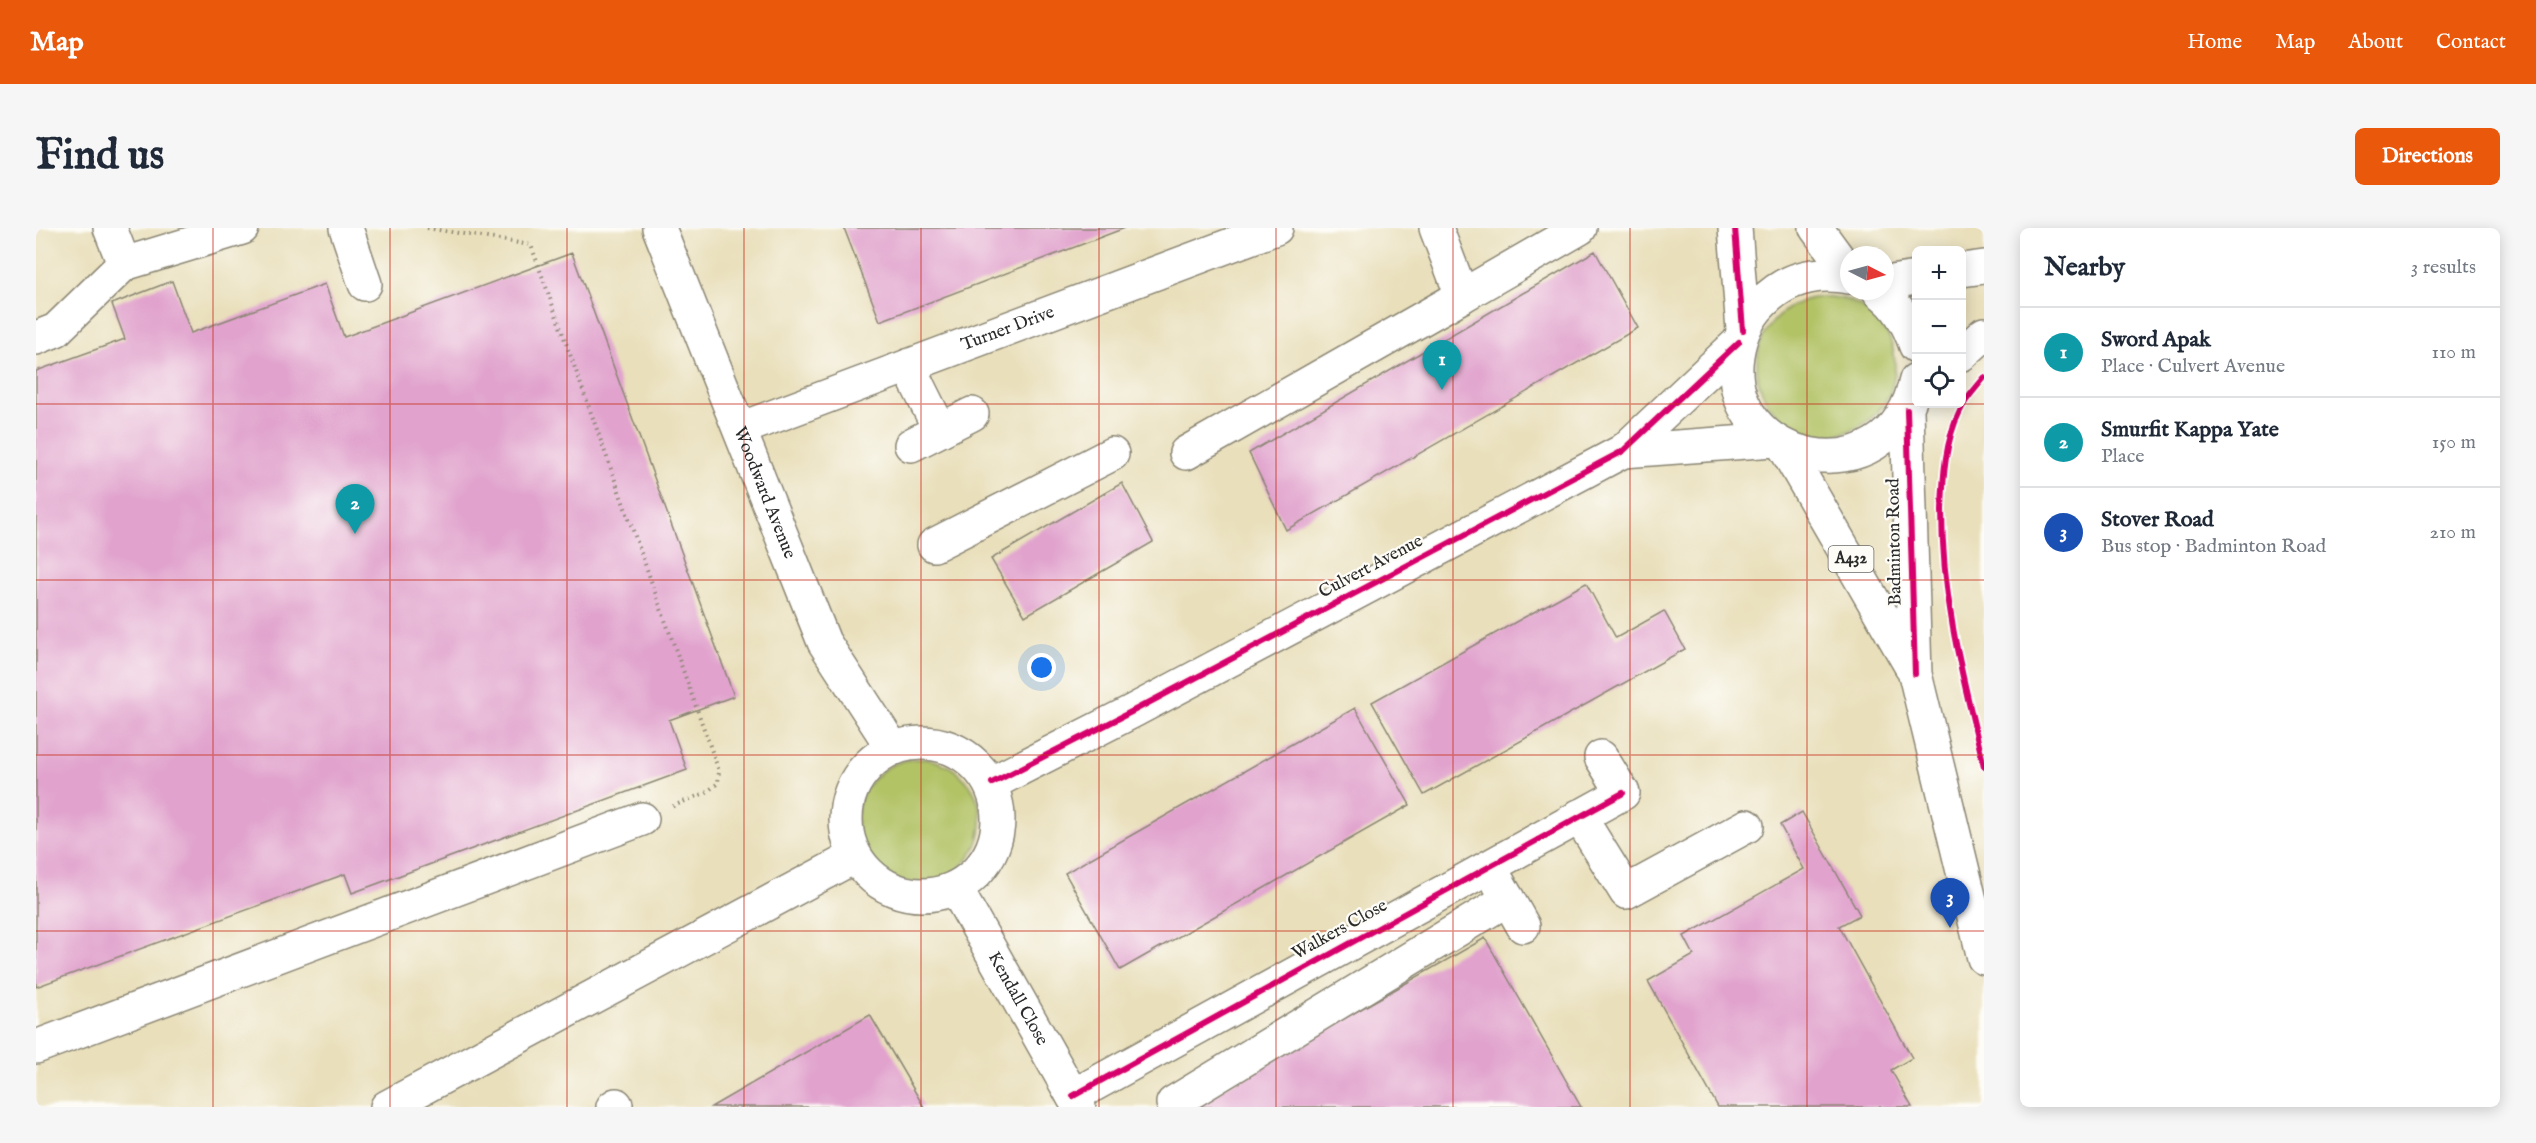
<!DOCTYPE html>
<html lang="en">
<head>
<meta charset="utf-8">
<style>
	:root { --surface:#fff; --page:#f6f6f7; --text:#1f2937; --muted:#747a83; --line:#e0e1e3; --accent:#ea580c }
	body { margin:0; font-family:"IM FELL English",serif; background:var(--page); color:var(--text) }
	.controls { position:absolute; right:18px; top:18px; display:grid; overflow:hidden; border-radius:9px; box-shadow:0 3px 15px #0003 }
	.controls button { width:54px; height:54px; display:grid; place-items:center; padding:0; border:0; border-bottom:2px solid var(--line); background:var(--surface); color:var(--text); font:30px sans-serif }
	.compass { position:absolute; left:1804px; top:18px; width:54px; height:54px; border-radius:50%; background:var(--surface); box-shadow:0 3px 15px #0003; rotate:96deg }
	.you { position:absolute; left:1006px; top:440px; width:21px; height:21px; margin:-15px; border:4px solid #fff; border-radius:50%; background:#1a73e8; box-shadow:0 0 0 9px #1a73e833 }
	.badge { display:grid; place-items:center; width:39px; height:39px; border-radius:50%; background:var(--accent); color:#fff; font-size:20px; font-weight:700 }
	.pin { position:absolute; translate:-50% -50px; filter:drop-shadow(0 2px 3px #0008) }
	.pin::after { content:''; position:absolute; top:32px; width:21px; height:18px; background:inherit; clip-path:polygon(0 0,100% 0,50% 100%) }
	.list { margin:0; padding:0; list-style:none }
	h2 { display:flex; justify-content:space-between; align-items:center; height:78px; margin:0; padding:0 24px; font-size:26px }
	h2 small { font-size:20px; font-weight:400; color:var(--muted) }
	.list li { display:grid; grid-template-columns:39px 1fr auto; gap:18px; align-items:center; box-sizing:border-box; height:90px; padding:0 24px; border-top:2px solid var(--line) }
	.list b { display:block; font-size:22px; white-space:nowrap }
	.list p { margin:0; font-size:20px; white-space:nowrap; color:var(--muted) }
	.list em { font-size:20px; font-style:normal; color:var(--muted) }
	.icon { flex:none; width:33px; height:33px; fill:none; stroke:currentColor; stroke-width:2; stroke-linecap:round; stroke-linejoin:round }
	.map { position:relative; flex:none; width:1948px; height:879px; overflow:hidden; border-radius:9px }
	header { display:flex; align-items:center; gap:36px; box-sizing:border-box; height:84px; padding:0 30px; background:var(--accent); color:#fff }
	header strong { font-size:28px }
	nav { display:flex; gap:33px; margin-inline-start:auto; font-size:21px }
	.intro { display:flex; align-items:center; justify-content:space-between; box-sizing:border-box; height:144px; padding:0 36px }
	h1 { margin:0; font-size:42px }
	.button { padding:15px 27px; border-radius:9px; background:var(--accent); color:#fff; font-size:21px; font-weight:700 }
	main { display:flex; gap:36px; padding:0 36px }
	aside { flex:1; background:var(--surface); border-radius:9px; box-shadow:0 3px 15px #0003 }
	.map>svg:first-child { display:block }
</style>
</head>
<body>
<header>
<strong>Map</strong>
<nav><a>Home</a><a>Map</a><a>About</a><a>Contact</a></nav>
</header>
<div class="intro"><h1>Find us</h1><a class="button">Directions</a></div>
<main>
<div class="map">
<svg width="1948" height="879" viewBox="0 0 1948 879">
	<rect width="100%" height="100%" fill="#fdfcf7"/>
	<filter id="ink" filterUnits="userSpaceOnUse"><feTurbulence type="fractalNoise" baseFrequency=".0167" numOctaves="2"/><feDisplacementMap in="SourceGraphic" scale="12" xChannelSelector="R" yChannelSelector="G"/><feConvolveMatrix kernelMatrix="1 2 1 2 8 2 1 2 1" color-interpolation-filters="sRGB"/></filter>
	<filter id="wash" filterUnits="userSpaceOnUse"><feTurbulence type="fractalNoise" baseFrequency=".008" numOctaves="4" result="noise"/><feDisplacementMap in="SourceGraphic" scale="24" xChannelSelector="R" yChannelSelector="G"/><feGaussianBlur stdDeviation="1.35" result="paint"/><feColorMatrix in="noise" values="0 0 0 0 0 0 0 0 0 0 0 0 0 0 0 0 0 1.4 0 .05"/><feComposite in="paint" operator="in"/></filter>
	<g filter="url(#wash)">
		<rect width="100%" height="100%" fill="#e9dfbb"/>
		<!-- green -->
		<path fill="#b2c366" stroke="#6e7748" stroke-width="1.5" d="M1721 138a69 69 0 1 1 138 0a69 69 0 1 1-138 0Z
			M821 593a62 62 0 1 1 124 0a62 62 0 1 1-124 0Z"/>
		<g id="blocks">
			<!-- building -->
			<path fill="#e1a3cd" d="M808 0H1089L844 93Z
				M1559 23 1602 100 1250 302 1213 225Z
				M536 25 698 468 633 492 651 542 316 665 309 646 0 759V143L89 111 76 76 136 53 155 105 289 56 308 109Z
				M1086 255 1117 314 989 388 955 331Z
				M1550 355 1580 410 1628 383 1649 421 1388 567 1336 474Z
				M1319 480 1374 577 1084 742 1029 645Z
				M1766 584 1824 687 1803 698 1876 830 1855 842 1876 879H1682L1612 753 1658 727 1648 708 1768 641 1744 597Z
				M1449 710 1545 879H1160L1159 876Z
				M834 787 888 879H675Z"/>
		</g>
	</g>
	<g filter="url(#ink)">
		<use href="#blocks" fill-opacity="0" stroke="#8a8573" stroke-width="1.5"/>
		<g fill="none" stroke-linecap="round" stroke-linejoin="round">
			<!-- minor casing -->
			<g stroke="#8a8573" stroke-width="36">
				<g id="minor">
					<path d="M310 0 329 56"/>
					<path id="s1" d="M623 0 788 414 856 519"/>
					<path d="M88 36 206 0"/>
					<path d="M1926 42 1948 39"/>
					<path d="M1849 55 1880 50"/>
					<path d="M1426 68 1544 0"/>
					<path d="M0 110 20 102 88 36 74 0"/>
					<path d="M1926 126 1948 106"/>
					<path d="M872 138 904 202"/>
					<path id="s2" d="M704 201 1240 0"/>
					<path d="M875 217 936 186"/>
					<path d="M1587 223 1738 212"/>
					<path d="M1150 225 1426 68 1400 0"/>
					<path d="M898 317 1076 226"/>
					<circle cx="886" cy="591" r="76"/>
					<path d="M956 555 1097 483 1587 223 1703 114"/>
					<path d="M1543 588 1590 664 1711 598"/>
					<path d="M1461 652 1487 698"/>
					<path id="s3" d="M920 661 1043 879"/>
					<path d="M0 819 606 591"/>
					<path d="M1037 868 1587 565 1565 529"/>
					<path d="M351 879 818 629"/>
					<path d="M577 879 580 877"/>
					<path d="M1138 879 1137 875 1472 671"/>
				</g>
			</g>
			<!-- major casing -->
			<g stroke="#8a8573" stroke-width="36">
				<path id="major" d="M1699 0 1707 102
					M1780 0 1813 45
					M1813 49C1780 43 1750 50 1726 75 1711 90 1704 107 1701 127 1685 235 1853 276 1880 152
					M1843 63C1863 78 1872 95 1880 118
					M1871 182 1879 446 1948 730
					M1748 218 1875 438"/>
			</g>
			<!-- path -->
			<path stroke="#8a8573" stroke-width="4" stroke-dasharray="1.5 4.5" stroke-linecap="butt" d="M391 0 495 17 683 543 682 555 671 564 635 579"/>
			<!-- minor -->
			<use href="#minor" stroke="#fff" stroke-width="33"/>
			<!-- major -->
			<use href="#major" stroke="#fff" stroke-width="33"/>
			<!-- cycleway casing -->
			<g stroke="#fdfcf7" stroke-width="10">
				<path id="cycleway" d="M1699 0 1707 102
					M1948 150C1940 160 1929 171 1924 183 1909 213 1907 249 1906 282 1906 374 1927 450 1948 538
					M1871 182 1879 446
					M956 555 1097 483 1587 223 1703 114
					M1037 868 1587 565"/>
			</g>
			<!-- cycleway -->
			<use href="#cycleway" stroke="#d6006c" stroke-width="6"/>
		</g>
	</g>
	<!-- grid -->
	<path fill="none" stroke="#c8321e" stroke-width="1.5" stroke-opacity="0.55" d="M177 0V879M354 0V879M531 0V879M708 0V879M885 0V879M1063 0V879M1240 0V879M1417 0V879M1594 0V879M1771 0V879M0 176H1948M0 352H1948M0 527H1948M0 703H1948"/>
	<g text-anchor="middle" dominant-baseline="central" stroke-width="4.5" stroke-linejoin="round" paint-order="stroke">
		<!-- shield labels -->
		<rect fill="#fdfcf7" stroke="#6a6a68" stroke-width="1.5" x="1792.5" y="318" width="45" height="26" rx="4.5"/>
		<g font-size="16" font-weight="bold" fill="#2b2b2b">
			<text x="1815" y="331">A432</text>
		</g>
		<!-- street labels -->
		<g font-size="18" fill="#2b2b2b" stroke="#fdfcf7">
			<text stroke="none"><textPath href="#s2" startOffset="286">Turner Drive</textPath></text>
			<text stroke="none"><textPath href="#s1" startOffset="285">Woodward Avenue</textPath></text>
			<text transform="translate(1859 314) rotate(-91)">Badminton Road</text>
			<text transform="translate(1335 339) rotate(-28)">Culvert Avenue</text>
			<text transform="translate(1304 702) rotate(-29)">Walkers Close</text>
			<text stroke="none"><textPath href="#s3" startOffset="126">Kendall Close</textPath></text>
		</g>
	</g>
</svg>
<div class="controls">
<button>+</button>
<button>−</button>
<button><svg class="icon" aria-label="locate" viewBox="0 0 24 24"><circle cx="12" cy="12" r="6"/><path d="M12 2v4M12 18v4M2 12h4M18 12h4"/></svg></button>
</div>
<svg class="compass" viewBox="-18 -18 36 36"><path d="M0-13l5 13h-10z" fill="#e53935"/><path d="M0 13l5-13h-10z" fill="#747a83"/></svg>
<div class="you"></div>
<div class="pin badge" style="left:1406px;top:162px;background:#0f9aa8">1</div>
<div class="pin badge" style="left:319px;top:306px;background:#0f9aa8">2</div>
<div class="pin badge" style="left:1914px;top:700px;background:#1a4fb4">3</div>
</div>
<aside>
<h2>Nearby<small>3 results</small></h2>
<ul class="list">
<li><span class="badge" style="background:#0f9aa8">1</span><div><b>Sword Apak</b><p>Place · Culvert Avenue</p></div><em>110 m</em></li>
<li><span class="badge" style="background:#0f9aa8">2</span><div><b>Smurfit Kappa Yate</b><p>Place</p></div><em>150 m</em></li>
<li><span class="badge" style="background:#1a4fb4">3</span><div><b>Stover Road</b><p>Bus stop · Badminton Road</p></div><em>210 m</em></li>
</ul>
</aside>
</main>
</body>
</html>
